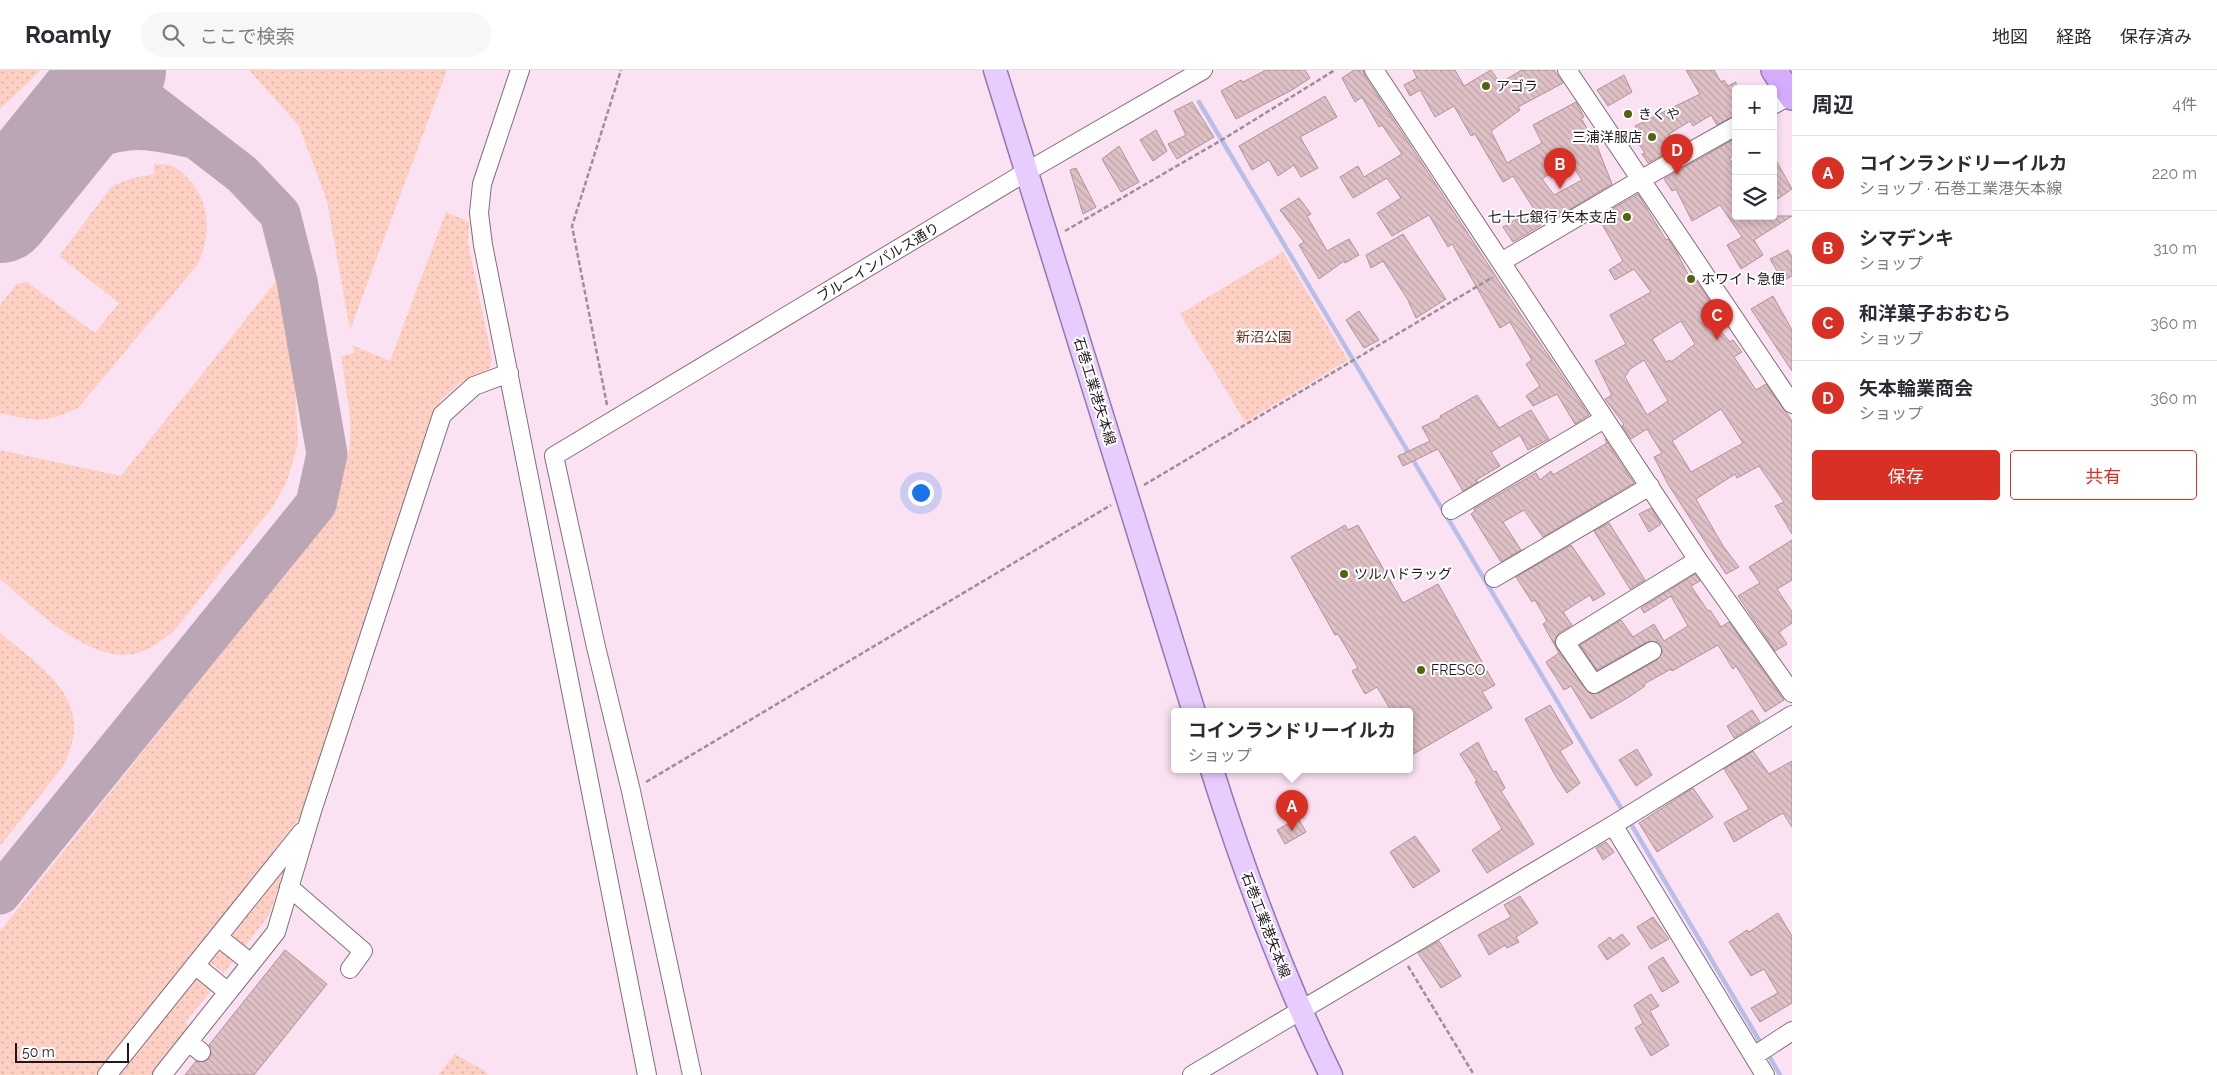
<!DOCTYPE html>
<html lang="ja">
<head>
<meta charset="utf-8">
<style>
	:root { --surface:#fff; --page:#f7f7f7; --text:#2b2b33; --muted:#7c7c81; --line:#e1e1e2; --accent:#d93025 }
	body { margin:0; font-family:Raleway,"Noto Sans JP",sans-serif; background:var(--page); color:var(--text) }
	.controls { position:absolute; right:15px; top:15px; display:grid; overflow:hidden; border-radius:5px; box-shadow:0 2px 8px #0003 }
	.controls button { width:45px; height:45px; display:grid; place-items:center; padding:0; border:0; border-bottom:1px solid var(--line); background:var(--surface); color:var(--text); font:25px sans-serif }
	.scale { position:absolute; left:15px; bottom:12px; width:114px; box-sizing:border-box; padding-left:5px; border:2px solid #20181e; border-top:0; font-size:14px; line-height:18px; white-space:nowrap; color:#20181e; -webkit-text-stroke:4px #fff; paint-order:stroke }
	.you { position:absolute; left:920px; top:422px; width:18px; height:18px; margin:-12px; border:4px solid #fff; border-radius:50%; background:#1a73e8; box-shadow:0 0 0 8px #1a73e833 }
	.badge { display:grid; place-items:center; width:32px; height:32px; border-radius:50%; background:var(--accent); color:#fff; font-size:16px; font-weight:700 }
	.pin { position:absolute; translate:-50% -41px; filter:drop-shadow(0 1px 2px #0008) }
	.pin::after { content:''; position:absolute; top:26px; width:18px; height:15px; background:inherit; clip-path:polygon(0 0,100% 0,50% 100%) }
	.popup { position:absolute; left:1171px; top:638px; width:242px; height:65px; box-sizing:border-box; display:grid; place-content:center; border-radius:5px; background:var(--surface); filter:drop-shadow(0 1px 4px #0005); font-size:16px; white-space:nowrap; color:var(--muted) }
	.popup b { font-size:19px; color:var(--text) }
	.popup::after { content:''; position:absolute; left:50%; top:100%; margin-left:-10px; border:10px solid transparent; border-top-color:var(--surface) }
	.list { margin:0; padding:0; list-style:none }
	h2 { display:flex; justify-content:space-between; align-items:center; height:65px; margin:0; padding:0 20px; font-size:21px }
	h2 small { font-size:16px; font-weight:400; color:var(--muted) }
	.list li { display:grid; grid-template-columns:32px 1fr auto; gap:15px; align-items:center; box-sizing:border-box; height:75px; padding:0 20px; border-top:1px solid var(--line) }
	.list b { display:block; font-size:19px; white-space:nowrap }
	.list p { margin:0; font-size:16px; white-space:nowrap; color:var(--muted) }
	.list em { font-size:16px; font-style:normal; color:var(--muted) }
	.actions { display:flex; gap:10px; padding:15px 20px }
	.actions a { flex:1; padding:11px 0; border:1px solid var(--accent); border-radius:5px; text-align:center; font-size:18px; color:var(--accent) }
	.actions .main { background:var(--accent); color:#fff }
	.icon { flex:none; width:28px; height:28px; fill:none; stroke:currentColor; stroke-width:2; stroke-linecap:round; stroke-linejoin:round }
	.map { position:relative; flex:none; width:1792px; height:1005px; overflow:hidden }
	header { display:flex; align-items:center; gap:30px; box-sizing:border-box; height:70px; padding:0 25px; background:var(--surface); border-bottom:1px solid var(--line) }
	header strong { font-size:24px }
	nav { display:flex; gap:28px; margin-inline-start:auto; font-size:18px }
	.search { width:350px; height:45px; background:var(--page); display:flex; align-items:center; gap:12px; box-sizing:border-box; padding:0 18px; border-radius:28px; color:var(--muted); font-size:19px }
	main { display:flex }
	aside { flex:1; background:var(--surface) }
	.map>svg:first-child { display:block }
</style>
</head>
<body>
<header>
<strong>Roamly</strong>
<div class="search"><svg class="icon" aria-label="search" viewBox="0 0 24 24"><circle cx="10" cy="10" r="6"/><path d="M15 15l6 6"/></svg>ここで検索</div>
<nav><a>地図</a><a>経路</a><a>保存済み</a></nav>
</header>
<main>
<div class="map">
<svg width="1792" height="1005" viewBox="0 0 1792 1005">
	<defs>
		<pattern id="grass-dots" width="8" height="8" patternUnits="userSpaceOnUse" patternTransform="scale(1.25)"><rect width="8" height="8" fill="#fed0c4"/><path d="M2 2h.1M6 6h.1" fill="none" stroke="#d9b2a8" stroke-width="1.8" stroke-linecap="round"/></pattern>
		<pattern id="building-back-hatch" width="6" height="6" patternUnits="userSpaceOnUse" patternTransform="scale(1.25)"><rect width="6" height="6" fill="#dec0c5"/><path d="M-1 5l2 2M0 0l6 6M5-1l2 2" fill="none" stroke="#bea4a9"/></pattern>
	</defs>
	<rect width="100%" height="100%" fill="#fbe2f3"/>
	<!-- grass -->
	<path fill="url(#grass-dots)" d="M0 0H41L0 39Z
		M249 0H447L350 260 327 131 299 56Z
		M154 94C159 94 165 94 170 95 177 97 184 104 189 109 211 135 211 164 198 194L78 338C45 354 34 351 0 343V235L17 214 27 212 95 263 119 233 59 186 112 116 133 108 154 104Z
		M446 142 469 152 468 173 492 288 490 299 464 310 441 330 305 741 98 1005H0V861L313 468C335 431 354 391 350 347 348 327 344 306 341 286L354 283 352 275 390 291Z
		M1283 182 1348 290 1245 352 1180 244Z
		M280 206 294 291 298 374 287 411 274 435 174 561C164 569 151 579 138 583 91 596 33 537 0 509V380L121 406Z
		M0 563C46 601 98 632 62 698L0 776Z
		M291 783 269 845 243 879 226 866Z
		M215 877 233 891 224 903 206 889Z
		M194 903 214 918 185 952 191 958 154 1005H113Z
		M455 984 485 1001 488 1005H438Z"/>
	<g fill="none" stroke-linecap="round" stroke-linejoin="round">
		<!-- stream -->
		<path stroke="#b8bee7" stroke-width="4.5" d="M1199 32 1624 743
			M1628 749 1762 975
			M1766 981 1780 1005"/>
		<!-- taxiway -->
		<path stroke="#baa6b4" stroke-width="41" d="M33 102C61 83 94 63 128 60 150 58 173 64 194 68
			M0 824 316 434 327 384 297 211 280 144 242 104 112 4"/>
		<!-- runway -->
		<path stroke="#baa6b4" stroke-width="102" d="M0 142 115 0"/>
	</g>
	<!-- building -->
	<path fill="url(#building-back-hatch)" stroke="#b09398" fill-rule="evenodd" d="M1266 0H1305L1310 8 1292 20 1236 49 1221 21 1241 10 1243 12Z
		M1354 0H1363L1365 6 1525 251 1589 345 1575 354 1557 324 1533 336 1526 326 1540 316 1526 294 1532 290 1510 252 1500 258 1452 174 1448 177 1429 145 1392 166 1377 143 1401 128 1387 108 1353 128 1340 107 1358 96 1364 107 1402 84 1382 55 1379 57 1362 27 1355 32 1342 8Z
		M1413 0H1455L1464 16 1491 0 1500 13 1522 0H1554L1563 13 1518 37 1520 40 1491 61 1507 93 1542 73 1533 55 1576 32 1584 47 1581 48 1597 76 1612 114 1557 147 1556 146 1513 172 1503 157 1534 139 1513 106 1503 112 1475 64 1471 66 1454 36 1435 47 1420 20 1410 26 1404 15 1417 8ZM1569 91 1582 110 1554 125 1542 109Z
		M1686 0H1714L1721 12 1724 10 1728 16 1736 12V45L1717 55 1711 45 1693 56 1690 51 1669 64 1678 77 1648 93 1642 84 1645 83 1635 68 1640 65 1635 56 1700 24Z
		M1624 5 1632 22 1608 36 1597 20Z
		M1325 26 1337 47 1300 67 1318 98 1301 107 1294 95 1278 106 1269 90 1252 100 1239 76Z
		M1192 32 1214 67 1177 89 1168 74 1186 65 1174 41Z
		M1156 60 1167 81 1153 91 1140 70Z
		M1736 68V85L1729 88 1736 99V146H1792L1754 170 1763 185 1741 199 1727 175 1742 167 1720 135 1692 151 1676 119 1672 121 1664 109Z
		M1119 76 1139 112 1121 122 1102 89Z
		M1773 85 1792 119 1773 132Z
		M1076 98 1096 137 1083 144 1070 100Z
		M1638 124 1666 170 1668 169 1676 181 1691 210 1694 208 1715 238 1706 244 1730 272 1733 270 1742 282 1734 287 1756 320 1766 314 1792 351V464L1775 436 1784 432 1759 396 1737 408 1735 404 1696 429 1723 476 1739 497 1726 504 1668 414 1654 387 1662 383 1647 359 1631 369 1622 356 1624 354 1605 329 1612 325 1595 291 1626 274 1610 245 1651 222 1634 199 1615 210 1609 200 1623 191 1598 147ZM1681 251 1695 274 1671 292 1670 290 1666 292 1652 269ZM1644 290 1668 331 1647 345 1625 307 1630 299ZM1721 339 1743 373 1691 402 1672 371Z
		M1299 128 1311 144 1307 146 1327 181 1349 169 1359 185 1345 193 1344 191 1319 209 1299 175 1304 172 1280 140Z
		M1403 164 1446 229 1416 248 1408 230 1383 191 1371 198 1366 185Z
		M1788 180 1792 187V206L1783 211 1770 189Z
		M1773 226 1792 260V301L1751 239Z
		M1359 241 1379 270 1364 278 1346 250Z
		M1477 325 1499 358 1531 340 1549 369 1528 380 1520 365 1491 382 1500 396 1476 410 1478 412 1463 421 1438 379 1403 396 1398 386 1430 371 1422 357 1441 348 1440 346Z
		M1605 369 1634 413 1543 467 1524 440 1503 452 1521 480 1501 492 1471 444 1475 441 1474 439 1536 403 1540 410 1551 401 1553 405 1607 373Z
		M1651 438 1661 454 1649 462 1639 444Z
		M1609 453 1645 510 1630 519 1594 461Z
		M1345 455 1348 460 1358 455 1403 533 1438 514 1495 615 1482 622 1492 638 1410 686V642H1392L1377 617 1365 624 1352 601 1358 598 1338 564 1335 565 1291 487Z
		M1792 470V510L1777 519 1792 542V553L1779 562 1787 574 1775 581 1738 526 1760 513 1749 497Z
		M1571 475 1605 524 1593 531 1590 525 1563 542 1572 555 1559 563 1554 573 1589 623H1599L1657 590 1663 581 1657 572H1647L1597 600 1580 575 1621 550 1633 567 1654 554 1664 571 1688 556 1671 526 1644 543 1641 538 1695 504 1700 511 1691 516 1708 541 1710 540 1721 557 1729 552 1784 630 1765 642 1736 596 1733 599 1718 575 1672 601 1671 599 1644 614 1645 616 1629 627 1591 649 1571 616 1564 620 1546 592 1559 583 1543 554 1547 551 1535 530 1532 532 1516 507Z
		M1550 635 1573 673 1560 681 1580 713 1567 723 1555 705 1525 649Z
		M1752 640 1760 652 1734 668 1727 656Z
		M1478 672 1493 702 1496 701 1505 718 1501 721 1534 774 1487 803 1472 780 1502 759 1475 712 1477 711 1460 684Z
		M1637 679 1652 705 1636 716 1619 690Z
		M1753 681 1769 704 1792 691V757L1783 743 1734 772 1724 753 1749 739 1724 699Z
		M1693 718 1713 747 1657 782 1639 753Z
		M1298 748 1306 762 1285 774 1277 760Z
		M1415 766 1440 801 1413 818 1390 782Z
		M1606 772 1614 782 1603 790 1596 778Z
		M1520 826 1538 853 1516 867 1519 872 1507 878 1505 875 1489 885 1478 865 1511 847 1504 835Z
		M1778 843 1792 866V933L1760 952 1751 938 1778 923 1764 899 1751 906 1729 872 1747 860 1749 862Z
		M1653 847 1669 869 1651 879 1637 857Z
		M1622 864 1630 874 1607 890 1598 876 1610 867 1613 871Z
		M1439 871 1461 906 1441 918 1418 883Z
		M285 880 327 914 254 1005H185L196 991 204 992 209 988 211 983 209 975Z
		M1663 887 1679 912 1662 922 1648 897Z
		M1651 924 1659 936 1650 941 1669 975 1651 986 1635 958 1643 953 1634 935Z"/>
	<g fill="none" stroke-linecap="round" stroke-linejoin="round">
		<!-- minor casing -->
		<g stroke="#826d7c" stroke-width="20">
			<path id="minor" d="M520 0 482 114 479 143 483 175 647 1005
				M1374 0 1698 490 1792 623
				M1567 0 1792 334
				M1773 35 1792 24
				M1501 192 1640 110 1736 56
				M1451 440 1604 349
				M1494 508 1650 416
				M1652 581 1594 614 1565 572 1698 490
				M1613 755 1765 1005
				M289 817 363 881 350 899
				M218 867 251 893
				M195 895 228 922
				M189 972 201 982
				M1754 986 1792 961
				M107 1005 302 762
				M162 1005 276 862 312 741 442 345 474 316 509 303
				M692 1005 631 721 596 577 554 386 1026 102 1203 0
				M1192 1005 1613 755 1792 645"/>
		</g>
		<!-- major casing -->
		<g stroke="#9678af" stroke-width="25">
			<path id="major" d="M995 0 1194 642
				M1212 700C1245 804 1283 907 1331 1005"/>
		</g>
		<!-- highway casing -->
		<g stroke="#9678af" stroke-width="28">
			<path id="highway" d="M1774 0 1792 27"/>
		</g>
		<!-- path -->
		<path stroke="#9f8d9a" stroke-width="2.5" stroke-dasharray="5 2.5" stroke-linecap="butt" d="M1065 161 1225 68 1335 0
			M607 335 572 156 621 0
			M1144 415 1493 207
			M646 712 1111 435
			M1408 896 1474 1005"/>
		<!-- minor -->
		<use href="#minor" stroke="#fff" stroke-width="18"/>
		<!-- major -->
		<use href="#major" stroke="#e6cdfe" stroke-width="22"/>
		<!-- highway -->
		<use href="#highway" stroke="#d6abfd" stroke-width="25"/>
	</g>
	<!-- markers -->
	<g fill="#516511" stroke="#fff" stroke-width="2">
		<circle cx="1486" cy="16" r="5"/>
		<circle cx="1628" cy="44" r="5"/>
		<circle cx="1652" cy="67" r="5"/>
		<circle cx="1627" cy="147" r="5"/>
		<circle cx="1691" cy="209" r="5"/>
		<circle cx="1344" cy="504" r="5"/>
		<circle cx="1421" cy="600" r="5"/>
	</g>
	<g text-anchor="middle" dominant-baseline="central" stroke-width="4" stroke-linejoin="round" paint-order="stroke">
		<!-- poi labels -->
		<g font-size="14" fill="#20181e" stroke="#fff" text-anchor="start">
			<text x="1496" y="16">アゴラ</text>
			<text x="1638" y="44">きくや</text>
			<text x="1642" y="67" text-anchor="end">三浦洋服店</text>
			<text x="1617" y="147" text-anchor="end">七十七銀行 矢本支店</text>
			<text x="1701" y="209">ホワイト急便</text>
			<text x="1354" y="504">ツルハドラッグ</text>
			<text x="1431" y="600">FRESCO</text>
		</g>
		<!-- street labels -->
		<g font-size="14" fill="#20181e" stroke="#fff">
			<text transform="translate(878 192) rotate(-31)">ブルーインパルス通り</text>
			<text transform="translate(1095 321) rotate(73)">石巻工業港矢本線</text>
			<text transform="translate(1266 855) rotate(69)">石巻工業港矢本線</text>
		</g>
		<!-- park labels -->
		<g font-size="14" fill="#6a2f20" stroke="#fff">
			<text x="1264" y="267">新沼公園</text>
		</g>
	</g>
</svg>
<div class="controls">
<button>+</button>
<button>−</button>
<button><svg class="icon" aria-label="layers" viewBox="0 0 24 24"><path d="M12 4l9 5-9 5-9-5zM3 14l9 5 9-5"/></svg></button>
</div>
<div class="scale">50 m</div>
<div class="you"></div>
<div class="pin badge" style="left:1292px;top:761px">A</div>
<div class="popup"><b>コインランドリーイルカ</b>ショップ</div>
<div class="pin badge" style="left:1560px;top:119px">B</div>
<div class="pin badge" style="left:1717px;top:270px">C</div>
<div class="pin badge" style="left:1677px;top:105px">D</div>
</div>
<aside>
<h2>周辺<small>4件</small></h2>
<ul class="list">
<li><span class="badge">A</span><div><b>コインランドリーイルカ</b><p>ショップ · 石巻工業港矢本線</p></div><em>220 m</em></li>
<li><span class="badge">B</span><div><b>シマデンキ</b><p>ショップ</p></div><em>310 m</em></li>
<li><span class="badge">C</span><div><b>和洋菓子おおむら</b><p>ショップ</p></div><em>360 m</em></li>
<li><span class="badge">D</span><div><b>矢本輪業商会</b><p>ショップ</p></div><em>360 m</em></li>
</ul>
<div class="actions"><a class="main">保存</a><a>共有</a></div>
</aside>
</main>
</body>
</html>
